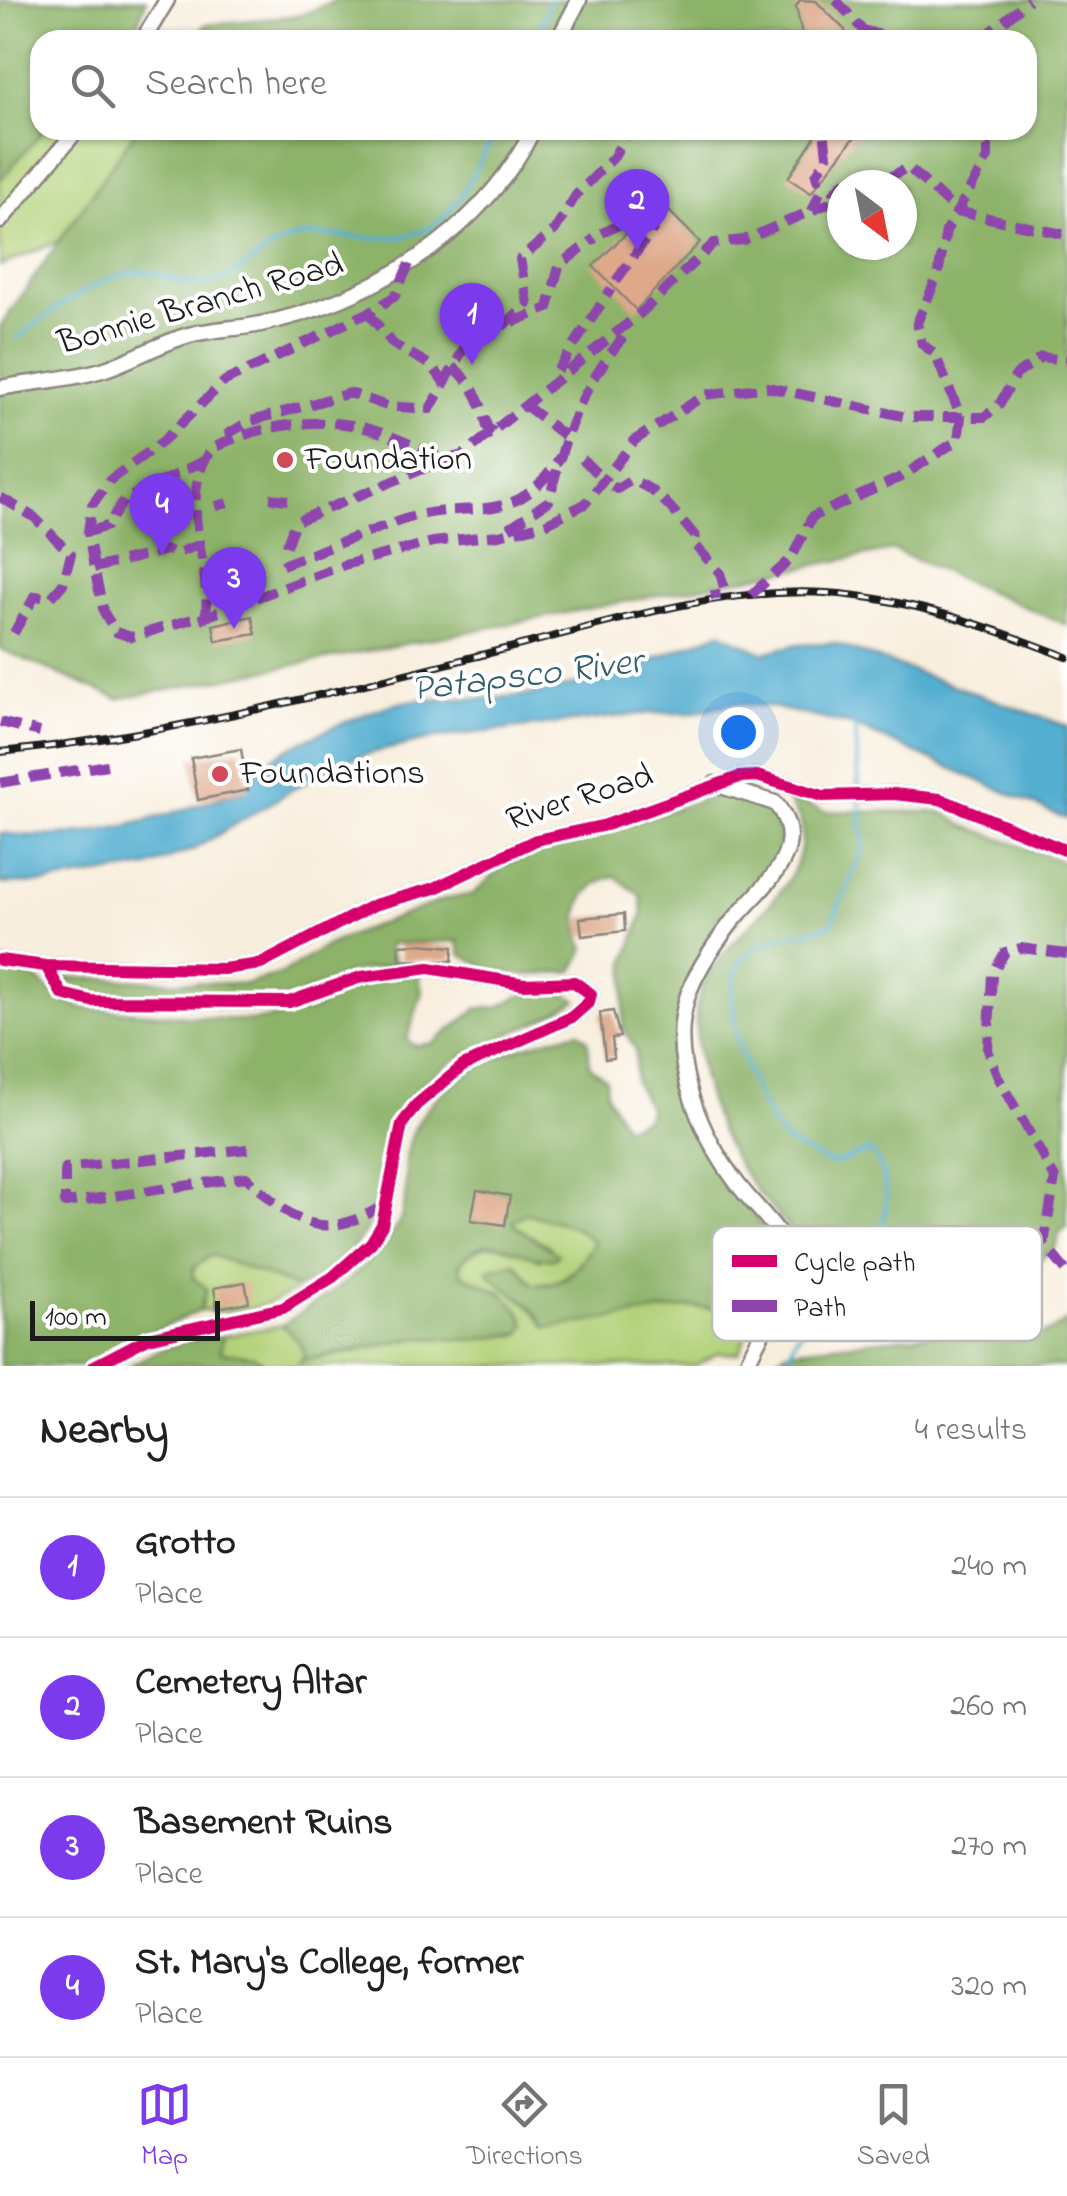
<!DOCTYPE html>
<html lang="en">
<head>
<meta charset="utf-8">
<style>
	:root { --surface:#fff; --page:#f6f6f6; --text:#202124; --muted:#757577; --line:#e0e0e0; --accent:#7c3aed }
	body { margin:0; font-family:"Indie Flower",sans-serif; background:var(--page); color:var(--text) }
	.compass { position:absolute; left:827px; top:170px; width:90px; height:90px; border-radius:50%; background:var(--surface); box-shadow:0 2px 8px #0004; rotate:148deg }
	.scale { position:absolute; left:30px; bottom:25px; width:190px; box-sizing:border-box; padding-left:10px; border:5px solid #1c1c1c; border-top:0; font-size:28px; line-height:35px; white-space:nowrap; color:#1c1c1c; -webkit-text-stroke:8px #fff; paint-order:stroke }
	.you { position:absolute; left:738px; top:732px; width:35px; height:35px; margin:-25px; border:8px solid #fff; border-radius:50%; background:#1a73e8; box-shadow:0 0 0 15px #1a73e833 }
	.badge { display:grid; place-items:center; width:65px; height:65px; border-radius:50%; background:var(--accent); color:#fff; font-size:32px; font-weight:700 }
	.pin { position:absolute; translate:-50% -82px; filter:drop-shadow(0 2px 5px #0008) }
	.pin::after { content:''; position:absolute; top:52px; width:35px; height:30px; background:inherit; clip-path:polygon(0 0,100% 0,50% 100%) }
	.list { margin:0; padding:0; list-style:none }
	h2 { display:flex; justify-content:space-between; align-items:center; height:130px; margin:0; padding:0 40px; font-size:42px }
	h2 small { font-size:32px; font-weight:400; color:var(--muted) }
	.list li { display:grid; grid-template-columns:65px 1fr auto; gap:30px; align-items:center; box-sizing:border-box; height:140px; padding:0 40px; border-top:2px solid var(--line) }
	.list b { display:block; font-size:38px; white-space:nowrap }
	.list p { margin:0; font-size:32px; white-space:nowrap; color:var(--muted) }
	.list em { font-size:32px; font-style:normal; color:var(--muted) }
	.icon { flex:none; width:55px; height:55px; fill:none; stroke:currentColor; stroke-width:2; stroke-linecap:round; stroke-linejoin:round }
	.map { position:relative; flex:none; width:1067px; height:1366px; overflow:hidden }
	.search { position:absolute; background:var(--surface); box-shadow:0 2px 8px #0004; left:30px; right:30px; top:30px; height:110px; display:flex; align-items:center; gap:25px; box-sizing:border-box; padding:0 35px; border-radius:30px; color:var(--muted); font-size:38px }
	.sheet { height:690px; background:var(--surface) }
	nav { display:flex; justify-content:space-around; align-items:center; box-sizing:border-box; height:140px; border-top:2px solid var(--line); background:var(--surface); font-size:28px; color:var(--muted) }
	nav a { display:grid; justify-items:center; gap:5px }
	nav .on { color:var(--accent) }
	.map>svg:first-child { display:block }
</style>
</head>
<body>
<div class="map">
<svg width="1067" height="1366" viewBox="0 0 1067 1366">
	<rect width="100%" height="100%" fill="#fff"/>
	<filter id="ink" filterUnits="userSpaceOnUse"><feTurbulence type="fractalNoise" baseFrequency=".01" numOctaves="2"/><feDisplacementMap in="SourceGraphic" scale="20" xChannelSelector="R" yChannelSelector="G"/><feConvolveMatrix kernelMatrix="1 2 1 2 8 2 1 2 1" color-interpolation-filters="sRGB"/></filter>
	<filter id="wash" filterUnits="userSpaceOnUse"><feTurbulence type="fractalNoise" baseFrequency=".0048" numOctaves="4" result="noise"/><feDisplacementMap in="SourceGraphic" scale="40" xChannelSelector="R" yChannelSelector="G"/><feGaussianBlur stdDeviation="2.25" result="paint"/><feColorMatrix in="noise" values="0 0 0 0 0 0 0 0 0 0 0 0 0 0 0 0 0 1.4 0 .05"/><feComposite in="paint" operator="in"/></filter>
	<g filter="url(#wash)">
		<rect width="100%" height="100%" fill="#f8eedd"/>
		<!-- green -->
		<path fill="#b2d179" stroke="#67764a" stroke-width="2.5" d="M0 104 40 130H177L154 201 0 266Z
			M526 1213 575 1227 594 1242C564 1291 555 1281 504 1288L534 1305 547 1327 691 1307 757 1311 739 1353H718L695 1366H244L262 1363 219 1352 223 1336 282 1325 300 1343 305 1355 319 1359 417 1338 517 1335 521 1333 503 1293 461 1275 459 1265C482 1235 510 1245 540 1260L550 1247 515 1226 513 1220Z
			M212 1255 299 1288C268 1307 236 1316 200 1310L207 1289 192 1277 194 1267Z"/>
		<!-- forest -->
		<path fill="#8db369" stroke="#546842" stroke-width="2.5" fill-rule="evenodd" d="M0 0H146L137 26 124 40H40V130H44L0 180Z
			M336 0H1067V625L893 550 118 699 0 649V327L136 130H1027V40H195L205 25 302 15ZM842 185H902V245H842Z
			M714 796C765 800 788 809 778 865L681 996C684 1044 680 1104 702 1147 724 1190 779 1232 787 1274L757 1311 691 1307 547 1328C532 1302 510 1293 488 1273L489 1269 515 1263 533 1284C566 1289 578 1268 594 1242L575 1227 526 1213 513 1220 515 1226 558 1254 555 1258C517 1263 492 1221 459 1265L462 1275C490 1287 515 1294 526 1325L521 1333 475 1340 417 1338 300 1361 305 1355 300 1343 282 1325C324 1297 371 1271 397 1226 411 1201 402 1178 407 1152 422 1078 514 1045 579 1032L588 1040 590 1066 606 1079 607 1095 625 1127 647 1118 649 1108 635 1083 636 1050 623 1028 626 962 643 913 641 896 615 876C578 885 570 919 585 949L573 971C524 977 505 978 461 955L457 941 391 944 388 948 395 962 392 965 348 973 293 998 90 994 59 977 246 984 283 973 327 945 361 931 443 900 473 894 507 863Z
			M786 797 823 811 943 812 963 825 1067 863V1227L1060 1232 1056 1246 1036 1263 861 1292 796 1312 811 1262C798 1235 779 1218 760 1195 719 1145 697 1084 696 1019 694 943 807 907 802 831 802 819 792 807 786 797Z
			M418 972 422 992 407 1040 415 1046 434 1043 477 1009 499 1007 522 995 563 993 577 1000C524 1036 441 1049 403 1106 390 1126 387 1148 384 1171 376 1233 352 1258 299 1288L212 1255 194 1267 192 1277 207 1289 200 1310 82 1366H0V974L33 976 58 998 82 1008 253 1021 311 1011 358 984Z
			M1067 1321V1366H762L790 1350 958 1331C1013 1333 1014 1355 1067 1321Z
			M223 1336 220 1352 254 1356 264 1363 129 1366C158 1348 188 1338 223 1336Z"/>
		<!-- water -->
		<path fill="#52aed0" stroke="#376576" stroke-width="2.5" d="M720 632 763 653 798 644 834 643 1067 726V819L855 726 772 707 734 703 690 713H650L440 737 375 752 335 764 194 849 148 867 46 883 0 884V833C91 845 160 816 245 790 250 782 255 770 262 765 290 744 383 702 417 700 456 698 500 700 539 693 601 681 662 657 720 632Z"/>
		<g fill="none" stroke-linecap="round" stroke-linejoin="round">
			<!-- stream -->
			<path stroke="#52aed0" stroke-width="4" d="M537 40 550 0
				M18 338C45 316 107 269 144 272 171 273 189 292 218 281 251 269 269 240 306 236 350 231 402 252 440 220 468 196 478 159 498 130
				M855 726 859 791
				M788 1366C792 1300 900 1265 885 1185 882 1171 881 1159 869 1151L833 1164C817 1157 792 1149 780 1134 753 1100 710 992 746 955 770 931 803 938 831 924L864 847 860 800"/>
		</g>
		<g id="blocks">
			<!-- building -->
			<path fill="#dea889" d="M800 0 816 1 845 30 849 40H803L796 6Z
				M815 130H860L811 193 788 178 814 138Z
				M659 201 700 242 636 310 593 266Z
				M252 616 256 634 216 641 213 625Z
				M241 749 248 790 198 800 191 758Z
				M624 914 625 931 582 936 580 918Z
				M419 944 453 947 452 961 400 960 399 945Z
				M613 1011 620 1037 612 1038 614 1058 605 1059 600 1013Z
				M477 1190 510 1196 505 1225 471 1220Z
				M245 1282 249 1302 217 1308 214 1288Z"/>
		</g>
	</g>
	<g filter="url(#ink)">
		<use href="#blocks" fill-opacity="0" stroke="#8a857c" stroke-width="2.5"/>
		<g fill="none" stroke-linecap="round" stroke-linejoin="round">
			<!-- minor casing -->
			<g stroke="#8a857c" stroke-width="19">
				<path id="minor" d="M143 40 167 0
					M558 40 579 0
					M0 221 77 130
					M0 388C35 381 71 380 105 369 133 360 160 343 189 335 211 329 234 329 256 325 368 303 481 234 533 130
					M715 784 775 803C815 851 759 888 731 923 713 946 694 973 686 1001 669 1064 702 1138 739 1186 757 1209 783 1231 793 1259 795 1281 756 1339 746 1366
					M0 960 46 966 223 969 261 964 374 905 435 888 536 840 606 825 739 777 757 776 823 796 894 794 940 799 1067 851
					M46 966 62 994 91 1001 289 1002 361 977 429 968 524 984 574 982 591 994 589 1002 572 1017 463 1066 416 1105 402 1124 382 1225 371 1243 333 1277 283 1308 148 1338 94 1366"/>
			</g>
			<!-- minor -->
			<use href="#minor" stroke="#fff" stroke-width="14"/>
			<!-- rail casing -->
			<g stroke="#1c1c1c" stroke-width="8">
				<path id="rail" d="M0 752C173 735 337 691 505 649 609 623 717 587 826 593 909 598 990 627 1067 657"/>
			</g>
			<!-- rail -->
			<use href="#rail" stroke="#fff" stroke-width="4" stroke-dasharray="11" stroke-linecap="butt"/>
			<!-- quiet -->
			<path stroke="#8e44ad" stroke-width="10" stroke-dasharray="20 10" stroke-linecap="butt" d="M836 0 863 30 866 40
				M863 30 898 40
				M981 40 1029 0
				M812 211 821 190 816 175 827 156 824 130
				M602 233 639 215
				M409 264 395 296 374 310 225 381 163 441 110 480 92 505 88 532 94 568 104 613 116 632 131 637 206 615C211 561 176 496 212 449 248 428 309 418 351 425 384 430 415 448 447 459L463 455 642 312 714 243 744 240 834 201V193L848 178 885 180 908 167 956 211 1067 235
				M616 281 653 229 643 218
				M368 313 393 344 432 366 446 385
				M513 322 548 308 559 266 595 238
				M453 367C471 380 483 405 487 427L494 432
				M557 371 611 289
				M525 405 566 437
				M226 435 248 422 350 393 387 406 430 409 468 341 504 325 528 304 520 259 555 230 576 195 613 158 629 130
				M582 459 604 480
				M612 486 617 489 630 481C654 484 678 516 695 536L693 543 720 573 724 587 715 589 716 600
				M0 497 34 517 71 554 63 584 51 598 35 596 12 636
				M270 498 288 500
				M216 506 228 503
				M509 528 549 501C567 427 580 389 629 330
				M88 532 107 526 124 500 203 461
				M286 546 295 522 447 459
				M282 565C323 550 363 533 405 519 473 497 514 531 560 457
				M94 568 167 550 175 554 200 544
				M751 595 791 559 812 517 901 477 958 440 961 417 935 354 922 344 917 323 938 275 946 231 988 157V147L962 130
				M200 619 344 565 433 542 499 535 545 524 585 504 635 440 705 395 767 387 907 417H984L999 405 1016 375 1041 357 1067 360
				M0 722 40 732
				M0 783 107 765
				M1067 954 1021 948 1005 952 992 975 988 1050 998 1077 1055 1178 1044 1244 1067 1272
				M248 1149 65 1168V1203L246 1177C299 1226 322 1244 389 1202"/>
			<!-- cycleway casing -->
			<g stroke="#fff" stroke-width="19">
				<path id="cycleway" d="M0 960 46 966 223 969 261 964 374 905 435 888 536 840 606 825 739 777 757 776 823 796 894 794 940 799 1067 851
					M46 966 62 994 91 1001 289 1002 361 977 429 968 524 984 574 982 591 994 589 1002 572 1017 463 1066 416 1105 402 1124 382 1225 371 1243 333 1277 283 1308 148 1338 94 1366"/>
			</g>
			<!-- cycleway -->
			<use href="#cycleway" stroke="#d6006c" stroke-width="12"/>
		</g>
	</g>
	<!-- markers -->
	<g fill="#d1495b" stroke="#fff" stroke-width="4">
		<circle cx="285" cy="460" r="10"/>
		<circle cx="220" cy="774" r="10"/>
	</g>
	<g text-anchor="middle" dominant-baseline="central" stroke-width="8" stroke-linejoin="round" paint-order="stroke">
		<!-- street labels -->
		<g font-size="35" fill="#1c1c1c" stroke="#fff">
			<text transform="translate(201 305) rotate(-16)">Bonnie Branch Road</text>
			<text transform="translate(580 799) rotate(-18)">River Road</text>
		</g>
		<!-- poi labels -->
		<g font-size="35" fill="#1c1c1c" stroke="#fff" text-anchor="start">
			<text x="305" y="460">Foundation</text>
			<text x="240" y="774">Foundations</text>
		</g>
		<!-- water labels -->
		<g font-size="38" font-style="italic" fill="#345e6d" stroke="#fff">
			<text transform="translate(527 677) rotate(-7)">Patapsco River</text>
		</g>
	</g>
	<!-- legend -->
	<rect x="712" y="1226" width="330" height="115" rx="15" fill="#fff" stroke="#bbb" stroke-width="2.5"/>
	<rect x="732" y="1255" width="45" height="12" fill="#d6006c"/>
	<rect x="732" y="1300" width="45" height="12" fill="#8e44ad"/>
	<g font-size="28" fill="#1c1c1c">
		<text x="794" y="1271">Cycle path</text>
		<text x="794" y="1316">Path</text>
	</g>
</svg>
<svg class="compass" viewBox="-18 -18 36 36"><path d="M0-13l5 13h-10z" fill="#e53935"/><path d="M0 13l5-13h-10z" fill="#757577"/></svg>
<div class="scale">100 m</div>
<div class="you"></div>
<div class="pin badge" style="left:472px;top:365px">1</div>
<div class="pin badge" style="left:637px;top:251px">2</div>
<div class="pin badge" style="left:234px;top:629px">3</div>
<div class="pin badge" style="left:162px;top:555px">4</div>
<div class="search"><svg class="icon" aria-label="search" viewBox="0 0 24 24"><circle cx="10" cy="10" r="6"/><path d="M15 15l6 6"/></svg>Search here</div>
</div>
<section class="sheet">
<h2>Nearby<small>4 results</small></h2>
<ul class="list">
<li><span class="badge">1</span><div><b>Grotto</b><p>Place</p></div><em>240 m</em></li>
<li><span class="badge">2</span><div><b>Cemetery Altar</b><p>Place</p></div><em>260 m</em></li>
<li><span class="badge">3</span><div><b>Basement Ruins</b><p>Place</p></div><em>270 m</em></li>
<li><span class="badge">4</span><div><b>St. Mary's College, former</b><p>Place</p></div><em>320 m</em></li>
</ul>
</section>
<nav>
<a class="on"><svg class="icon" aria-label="map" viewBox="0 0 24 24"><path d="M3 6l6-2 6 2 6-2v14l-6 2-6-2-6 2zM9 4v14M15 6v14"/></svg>Map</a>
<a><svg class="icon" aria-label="directions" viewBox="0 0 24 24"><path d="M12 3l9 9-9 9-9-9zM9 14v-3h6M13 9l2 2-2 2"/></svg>Directions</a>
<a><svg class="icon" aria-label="saved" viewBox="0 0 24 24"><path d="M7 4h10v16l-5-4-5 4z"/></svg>Saved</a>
</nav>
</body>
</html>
